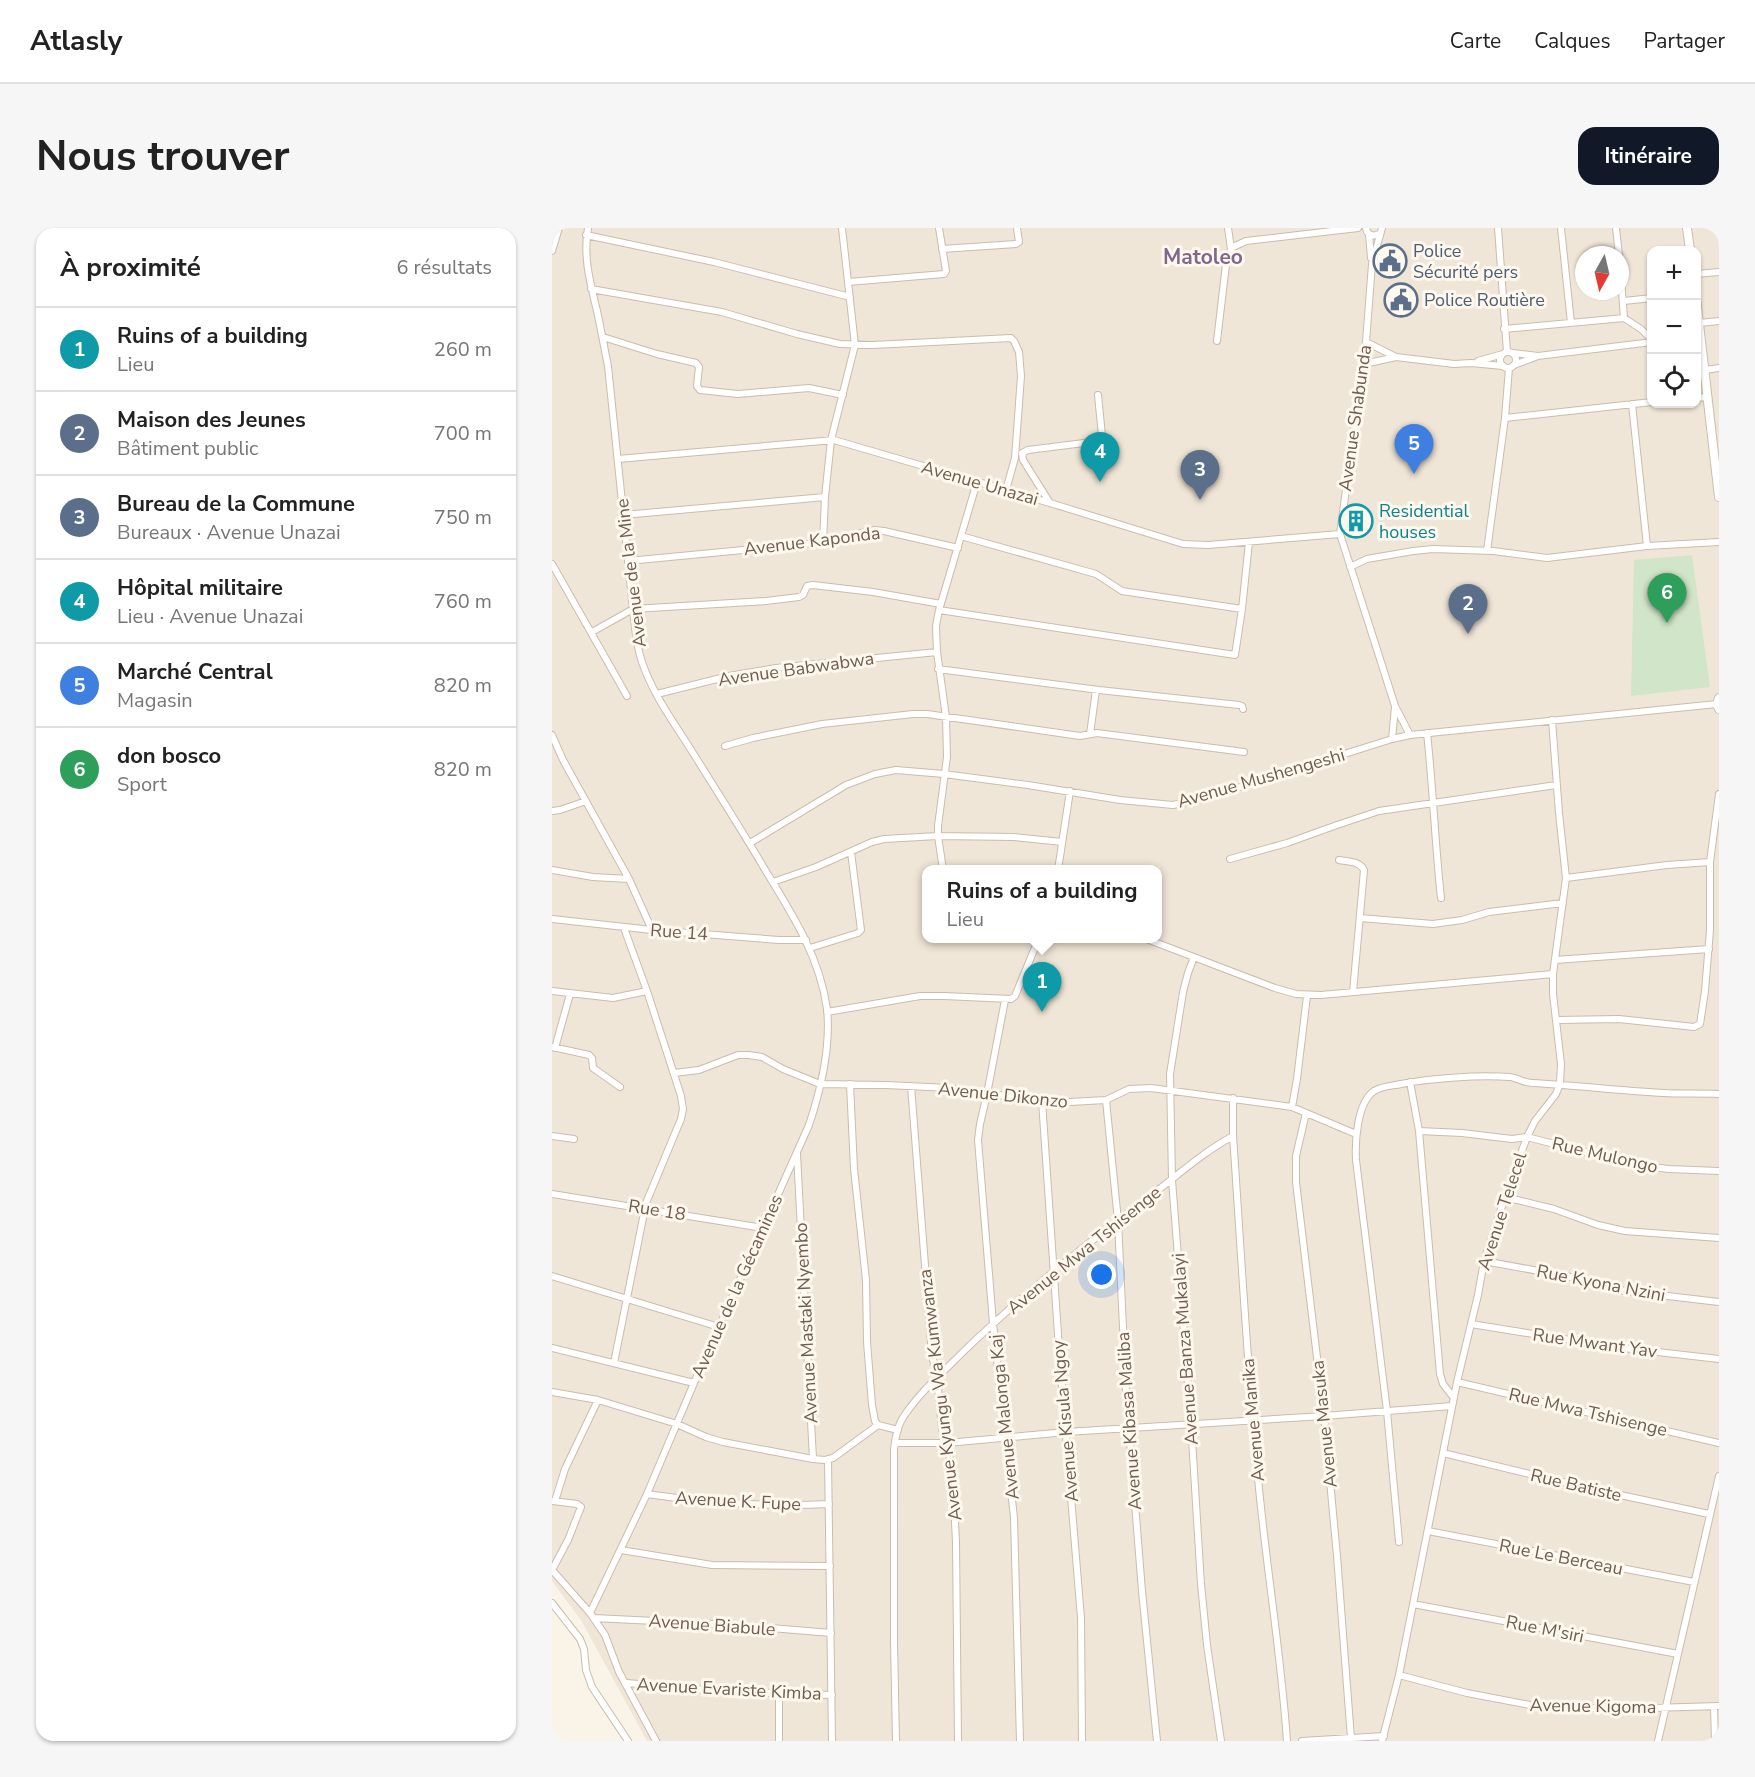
<!DOCTYPE html>
<html lang="fr">
<head>
<meta charset="utf-8">
<style>
	:root { --surface:#fff; --page:#f6f6f6; --text:#222; --muted:#767676; --line:#e0e0e0; --accent:#111827 }
	body { margin:0; font-family:"Nunito Sans",sans-serif; background:var(--page); color:var(--text) }
	.controls { position:absolute; right:18px; top:18px; display:grid; overflow:hidden; border-radius:12px; box-shadow:0 2px 4px #0004 }
	.controls button { width:54px; height:54px; display:grid; place-items:center; padding:0; border:0; border-bottom:2px solid var(--line); background:var(--surface); color:var(--text); font:30px sans-serif }
	.compass { position:absolute; left:1023px; top:18px; width:54px; height:54px; border-radius:50%; background:var(--surface); box-shadow:0 2px 4px #0004; rotate:188deg }
	.you { position:absolute; left:550px; top:1047px; width:21px; height:21px; margin:-15px; border:4px solid #fff; border-radius:50%; background:#1a73e8; box-shadow:0 0 0 9px #1a73e833 }
	.badge { display:grid; place-items:center; width:39px; height:39px; border-radius:50%; background:var(--accent); color:#fff; font-size:20px; font-weight:700 }
	.pin { position:absolute; translate:-50% -50px; filter:drop-shadow(0 2px 3px #0008) }
	.pin::after { content:''; position:absolute; top:32px; width:21px; height:18px; background:inherit; clip-path:polygon(0 0,100% 0,50% 100%) }
	.popup { position:absolute; left:370px; top:637px; width:240px; height:78px; box-sizing:border-box; display:grid; place-content:center; border-radius:12px; background:var(--surface); filter:drop-shadow(0 2px 4px #0005); font-size:20px; white-space:nowrap; color:var(--muted) }
	.popup b { font-size:22px; color:var(--text) }
	.popup::after { content:''; position:absolute; left:50%; top:100%; margin-left:-12px; border:12px solid transparent; border-top-color:var(--surface) }
	.list { margin:0; padding:0; list-style:none }
	h2 { display:flex; justify-content:space-between; align-items:center; height:78px; margin:0; padding:0 24px; font-size:26px }
	h2 small { font-size:20px; font-weight:400; color:var(--muted) }
	.list li { display:grid; grid-template-columns:39px 1fr auto; gap:18px; align-items:center; box-sizing:border-box; height:84px; padding:0 24px; border-top:2px solid var(--line) }
	.list b { display:block; font-size:22px; white-space:nowrap }
	.list p { margin:0; font-size:20px; white-space:nowrap; color:var(--muted) }
	.list em { font-size:20px; font-style:normal; color:var(--muted) }
	.icon { flex:none; width:33px; height:33px; fill:none; stroke:currentColor; stroke-width:2; stroke-linecap:round; stroke-linejoin:round }
	.map { position:relative; flex:none; width:1167px; height:1513px; overflow:hidden; border-radius:18px }
	header { display:flex; align-items:center; gap:36px; box-sizing:border-box; height:84px; padding:0 30px; background:var(--surface); border-bottom:2px solid var(--line) }
	header strong { font-size:28px }
	nav { display:flex; gap:33px; margin-inline-start:auto; font-size:21px }
	.intro { display:flex; align-items:center; justify-content:space-between; box-sizing:border-box; height:144px; padding:0 36px }
	h1 { margin:0; font-size:42px }
	.button { padding:15px 27px; border-radius:18px; background:var(--accent); color:#fff; font-size:21px; font-weight:700 }
	main { display:flex; gap:36px; padding:0 36px }
	aside { flex:1; background:var(--surface); border-radius:18px; box-shadow:0 2px 4px #0004 }
	.map>svg:first-child { display:block }
</style>
</head>
<body>
<header>
<strong>Atlasly</strong>
<nav><a>Carte</a><a>Calques</a><a>Partager</a></nav>
</header>
<div class="intro"><h1>Nous trouver</h1><a class="button">Itinéraire</a></div>
<main>
<aside>
<h2>À proximité<small>6 résultats</small></h2>
<ul class="list">
<li><span class="badge" style="background:#0f9aa8">1</span><div><b>Ruins of a building</b><p>Lieu</p></div><em>260 m</em></li>
<li><span class="badge" style="background:#5c6f8a">2</span><div><b>Maison des Jeunes</b><p>Bâtiment public</p></div><em>700 m</em></li>
<li><span class="badge" style="background:#5c6f8a">3</span><div><b>Bureau de la Commune</b><p>Bureaux · Avenue Unazai</p></div><em>750 m</em></li>
<li><span class="badge" style="background:#0f9aa8">4</span><div><b>Hôpital militaire</b><p>Lieu · Avenue Unazai</p></div><em>760 m</em></li>
<li><span class="badge" style="background:#3f7fe0">5</span><div><b>Marché Central</b><p>Magasin</p></div><em>820 m</em></li>
<li><span class="badge" style="background:#2e9e5b">6</span><div><b>don bosco</b><p>Sport</p></div><em>820 m</em></li>
</ul>
</aside>
<div class="map">
<svg width="1167" height="1513" viewBox="0 0 1167 1513">
	<rect width="100%" height="100%" fill="#f9f4e7"/>
	<!-- residential -->
	<path fill="#f0e6d7" fill-rule="evenodd" d="M0 0H1167V1513H95L29 1392 0 1353ZM1100 22H1144V176H1100ZM1032 27H1068V63H1032ZM374 642H606V710H374Z"/>
	<!-- green -->
	<path fill="#d1e5c8" d="M1140 327 1158 459 1079 468 1082 332Z"/>
	<g fill="none" stroke-linecap="round" stroke-linejoin="round">
		<!-- street casing -->
		<g stroke="#cabcaf" stroke-width="8">
			<path id="street" d="M36 0C31 29 38 54 45 83 49 101 52 119 56 138L81 381C83 399 84 417 90 434 101 467 123 496 141 525 166 565 191 604 215 645 241 687 268 730 275 781 279 819 269 861 257 897L142 1155 95 1266 38 1385
				M676 0 679 21
				M814 0C815 7 821 9 827 6
				M830 0 820 36 814 114 788 306 843 478 858 507
				M946 0 955 124
				M1009 0 1019 95
				M1064 0 1067 27
				M817 6 819 30
				M34 7 162 34 298 69
				M390 21 464 16 467 14 465 0
				M0 23 7 0
				M1068 37 1072 90
				M1144 46 1167 44
				M296 54 392 46 394 43 387 0
				M39 61 170 84 245 106 288 116 321 117 459 110 462 113 467 124 469 148 463 230 454 262
				M1072 73 1100 70
				M1147 95 1167 93
				M952 101 1072 90 1089 101 1100 112
				M51 109 105 126 144 135 147 139 145 158 148 162 186 166 257 160 291 167
				M665 113 675 28 681 19 694 13 806 0
				M814 114 844 129
				M948 132a8 8 0 1 1 16 0a8 8 0 1 1-16 0Z
				M961 125 986 128
				M926 133 951 126
				M812 136 844 129 902 136 919 135 951 138
				M962 137 986 128 1100 114
				M1153 142 1167 140
				M1144 170 1156 169
				M1080 176 1095 318
				M953 190 1100 174
				M66 231 282 212 498 275 631 316 656 317 788 306
				M498 275 471 232 470 225 476 222 548 213 550 208 546 167
				M71 287 273 269
				M409 308 544 346 570 363 690 381
				M271 314 273 269 279 212 303 117 290 0
				M935 323 953 190 957 140
				M76 333 265 315 323 302 332 303 406 320
				M0 336 75 468
				M798 339 815 331 861 323 881 321 941 323 995 330 1095 318 1167 314
				M387 382 683 427 690 381 697 314
				M40 404 81 381 214 373 247 369 251 367 255 358 261 357 321 364 389 376
				M386 441 547 462 687 477 690 478 691 481
				M105 466 177 448 224 440 385 424
				M875 505C881 560 883 615 889 670
				M538 506 544 462
				M0 507 11 532 77 651 100 702
				M840 511 843 479
				M173 518 201 510 270 496 361 486H375L528 508 545 505 692 524
				M0 583 8 582 34 573
				M198 615 294 557 323 546 344 542 392 546 476 557 568 572 621 577 653 570 840 511 858 507 1165 476
				M678 631 735 615 785 597 827 583 1004 557
				M787 632C796 634 808 633 812 642L801 764
				M0 642 41 649 77 651
				M391 642 386 608V598L395 529 394 489 385 424 384 398 387 382 425 254
				M506 642 518 563
				M1014 650 1115 637 1158 634
				M221 654 264 639 320 614 332 611 386 608 462 609 510 614
				M808 690 881 696 910 692 937 684 1011 675
				M0 691 100 702 227 712H254
				M592 710 723 760 744 766 769 767 1001 746
				M258 720 306 705 309 702 299 624
				M642 729 636 745 631 764 618 846 620 952 639 1195 649 1356 655 1417 669 1513
				M1003 732 1157 721
				M0 763 61 770 95 763
				M453 772 435 866 428 896 426 912 441 1095 462 1290 468 1513
				M275 784 368 768H392L459 771 463 768 487 710
				M1005 792 1067 791 1142 799 1148 796 1153 763 1158 702V634L1167 566
				M0 819 37 827 40 830 41 840 68 859
				M3 820 18 766
				M122 845 147 842 186 827H197L210 829 231 841 268 856 334 857 397 860 490 873 518 874 554 872 577 861 599 860 740 879 804 906
				M858 854 867 903 888 1146 891 1156 902 1170
				M298 856 302 941 314 1052 315 1114 320 1177 323 1193 326 1197 346 1202
				M359 858 380 1127 385 1150 390 1201 397 1224 401 1254 404 1314 406 1513
				M681 870V908C689 1022 695 1136 706 1250 714 1338 729 1425 735 1513
				M554 872 566 993 574 1163 590 1363 605 1513
				M490 873 508 1135 529 1390 530 1513
				M740 879 745 851 755 768
				M754 885 744 928V954L772 1188 785 1328 799 1510
				M867 903 910 905 960 911 975 909 1083 937 1117 941 1167 943
				M0 908 22 911
				M245 926 261 1231
				M0 966 211 1000
				M953 969 1002 981 1046 997 1073 1003 1167 1010
				M932 1033 1014 1048 1073 1063 1167 1074
				M0 1048 167 1099
				M919 1096 1062 1119 1167 1131
				M0 1120 142 1155
				M62 1135 94 975 129 891 131 881 129 868 95 763 72 700
				M905 1154 1167 1215
				M0 1164 46 1172 125 1196 154 1209 171 1214 261 1231 273 1232 281 1230 326 1197
				M343 1215H395L514 1204 772 1188 900 1178
				M891 1225 1031 1259 1157 1286
				M276 1232 280 1513
				M95 1266C155 1275 216 1279 277 1276
				M3 1273 13 1241 46 1172
				M876 1303 1142 1354
				M847 1314 835 1183 804 932C803 913 805 875 822 863 830 858 840 858 849 856 881 850 925 847 958 849 966 850 972 855 980 855 1024 857 1068 863 1112 865 1130 866 1149 865 1167 866
				M69 1322 160 1337 278 1338
				M0 1342 38 1385 53 1407 67 1444 104 1513
				M0 1342 16 1312 29 1279 25 1276 1 1273
				M0 1375 28 1411 32 1421 34 1442 40 1459 76 1513
				M861 1376 1126 1426
				M42 1390 184 1397 279 1405
				M847 1447 915 1465 983 1478 1066 1481 1167 1478
				M75 1455 164 1463 280 1467
				M1162 1479 1163 1513
				M227 1513V1465
				M344 1513 342 1413V1222C343 1210 345 1198 352 1188 368 1164 391 1144 411 1124 468 1069 529 1020 593 972 623 950 648 926 681 908
				M750 1513 832 1508
				M830 1513 847 1447 905 1154 926 1067 932 1033 953 969 975 909 983 893 1004 866 1008 856 1009 836 1001 766V746L1014 650 1007 585 1000 492
				M1106 1513 1167 1248"/>
		</g>
		<!-- secondary casing -->
		<g stroke="#ccbdad" stroke-width="10">
			<path id="secondary" d="M1135 0 1138 22
				M1144 70 1167 269
				M1167 470 1165 476 1167 481"/>
		</g>
		<!-- street -->
		<use href="#street" stroke="#fff" stroke-width="6"/>
		<!-- secondary -->
		<use href="#secondary" stroke="#fff" stroke-width="8"/>
	</g>
	<!-- icons -->
	<defs>
		<g id="civic-ring" transform="scale(1.725)"><circle r="9.5" fill="#fdf8ed" stroke="#5c6f8a" stroke-width="1.5"/><path d="M-.6-6.5H3V-4.5H.6V-3L4-1V1h2V6H-6V1h2V-1L-.6-3ZM-1.2 2.5V6h2.4V2.5Z" fill="#5c6f8a"/></g>
		<g id="building-ring" transform="scale(1.725)"><circle r="9.5" fill="#fdf8ed" stroke="#0f9aa8" stroke-width="1.5"/><path d="M-4-6H4V6H1V3H-1V6H-4ZM-2.5-4.3h1.7v1.8h-1.7ZM.8-4.3h1.7v1.8H.8ZM-2.5-1h1.7V.8h-1.7ZM.8-1h1.7V.8H.8Z" fill="#0f9aa8"/></g>
	</defs>
	<g fill-rule="evenodd">
		<use href="#civic-ring" x="838" y="33"/>
		<use href="#civic-ring" x="849" y="72"/>
		<use href="#building-ring" x="804" y="293"/>
	</g>
	<g text-anchor="middle" dominant-baseline="central" stroke-width="6" stroke-linejoin="round" paint-order="stroke">
		<!-- service labels -->
		<g font-size="18" fill="#4e5e75" stroke="#fdf8ed" text-anchor="start">
			<text x="861" y="23">Police<tspan x="861" dy="21">Sécurité pers</tspan></text>
			<text x="872" y="72">Police Routière</text>
		</g>
		<!-- street labels -->
		<g font-size="18" fill="#705d4f" stroke="#fdf8ed">
			<text transform="translate(803 190) rotate(-82)">Avenue Shabunda</text>
			<text transform="translate(428 255) rotate(16)">Avenue Unazai</text>
			<text transform="translate(260 313) rotate(-7)">Avenue Kaponda</text>
			<text transform="translate(79 345) rotate(-97)">Avenue de la Mine</text>
			<text transform="translate(244 441) rotate(-8)">Avenue Babwabwa</text>
			<text transform="translate(709 550) rotate(-16)">Avenue Mushengeshi</text>
			<text transform="translate(127 704) rotate(4)">Rue 14</text>
			<text transform="translate(451 867) rotate(6)">Avenue Dikonzo</text>
			<text transform="translate(1053 927) rotate(13)">Rue Mulongo</text>
			<text transform="translate(105 982) rotate(9)">Rue 18</text>
			<text transform="translate(950 983) rotate(-72)">Avenue Telecel</text>
			<text transform="translate(532 1022) rotate(-39)">Avenue Mwa Tshisenge</text>
			<text transform="translate(1049 1055) rotate(11)">Rue Kyona Nzini</text>
			<text transform="translate(185 1058) rotate(-66)">Avenue de la Gécamines</text>
			<text transform="translate(254 1095) rotate(-93)">Avenue Mastaki Nyembo</text>
			<text transform="translate(1043 1115) rotate(8)">Rue Mwant Yav</text>
			<text transform="translate(633 1121) rotate(-94)">Avenue Banza Mukalayi</text>
			<text transform="translate(388 1167) rotate(-97)">Avenue Kyungu Wa Kumwanza</text>
			<text transform="translate(1036 1184) rotate(13)">Rue Mwa Tshisenge</text>
			<text transform="translate(452 1189) rotate(-96)">Avenue Malonga Kaj</text>
			<text transform="translate(701 1192) rotate(-95)">Avenue Manika</text>
			<text transform="translate(513 1193) rotate(-95)">Avenue Kisula Ngoy</text>
			<text transform="translate(577 1193) rotate(-94)">Avenue Kibasa Maliba</text>
			<text transform="translate(772 1196) rotate(-96)">Avenue Masuka</text>
			<text transform="translate(1024 1257) rotate(13)">Rue Batiste</text>
			<text transform="translate(186 1273) rotate(3)">Avenue K. Fupe</text>
			<text transform="translate(1009 1329) rotate(11)">Rue Le Berceau</text>
			<text transform="translate(160 1397) rotate(4)">Avenue Biabule</text>
			<text transform="translate(993 1401) rotate(11)">Rue M'siri</text>
			<text transform="translate(177 1461) rotate(3)">Avenue Evariste Kimba</text>
			<text transform="translate(1041 1478) rotate(1)">Avenue Kigoma</text>
		</g>
		<!-- culture labels -->
		<g font-size="18" fill="#0d838f" stroke="#fdf8ed" text-anchor="start">
			<text x="827" y="283">Residential<tspan x="827" dy="21">houses</tspan></text>
		</g>
		<!-- quarter labels -->
		<g font-size="21" font-weight="bold" fill="#82678c" stroke="#fdf8ed">
			<text x="651" y="29">Matoleo</text>
		</g>
	</g>
</svg>
<div class="controls">
<button>+</button>
<button>−</button>
<button><svg class="icon" aria-label="locate" viewBox="0 0 24 24"><circle cx="12" cy="12" r="6"/><path d="M12 2v4M12 18v4M2 12h4M18 12h4"/></svg></button>
</div>
<svg class="compass" viewBox="-18 -18 36 36"><path d="M0-13l5 13h-10z" fill="#e53935"/><path d="M0 13l5-13h-10z" fill="#767676"/></svg>
<div class="you"></div>
<div class="pin badge" style="left:490px;top:784px;background:#0f9aa8">1</div>
<div class="popup"><b>Ruins of a building</b>Lieu</div>
<div class="pin badge" style="left:916px;top:406px;background:#5c6f8a">2</div>
<div class="pin badge" style="left:648px;top:272px;background:#5c6f8a">3</div>
<div class="pin badge" style="left:548px;top:254px;background:#0f9aa8">4</div>
<div class="pin badge" style="left:862px;top:246px;background:#3f7fe0">5</div>
<div class="pin badge" style="left:1115px;top:395px;background:#2e9e5b">6</div>
</div>
</main>
</body>
</html>
